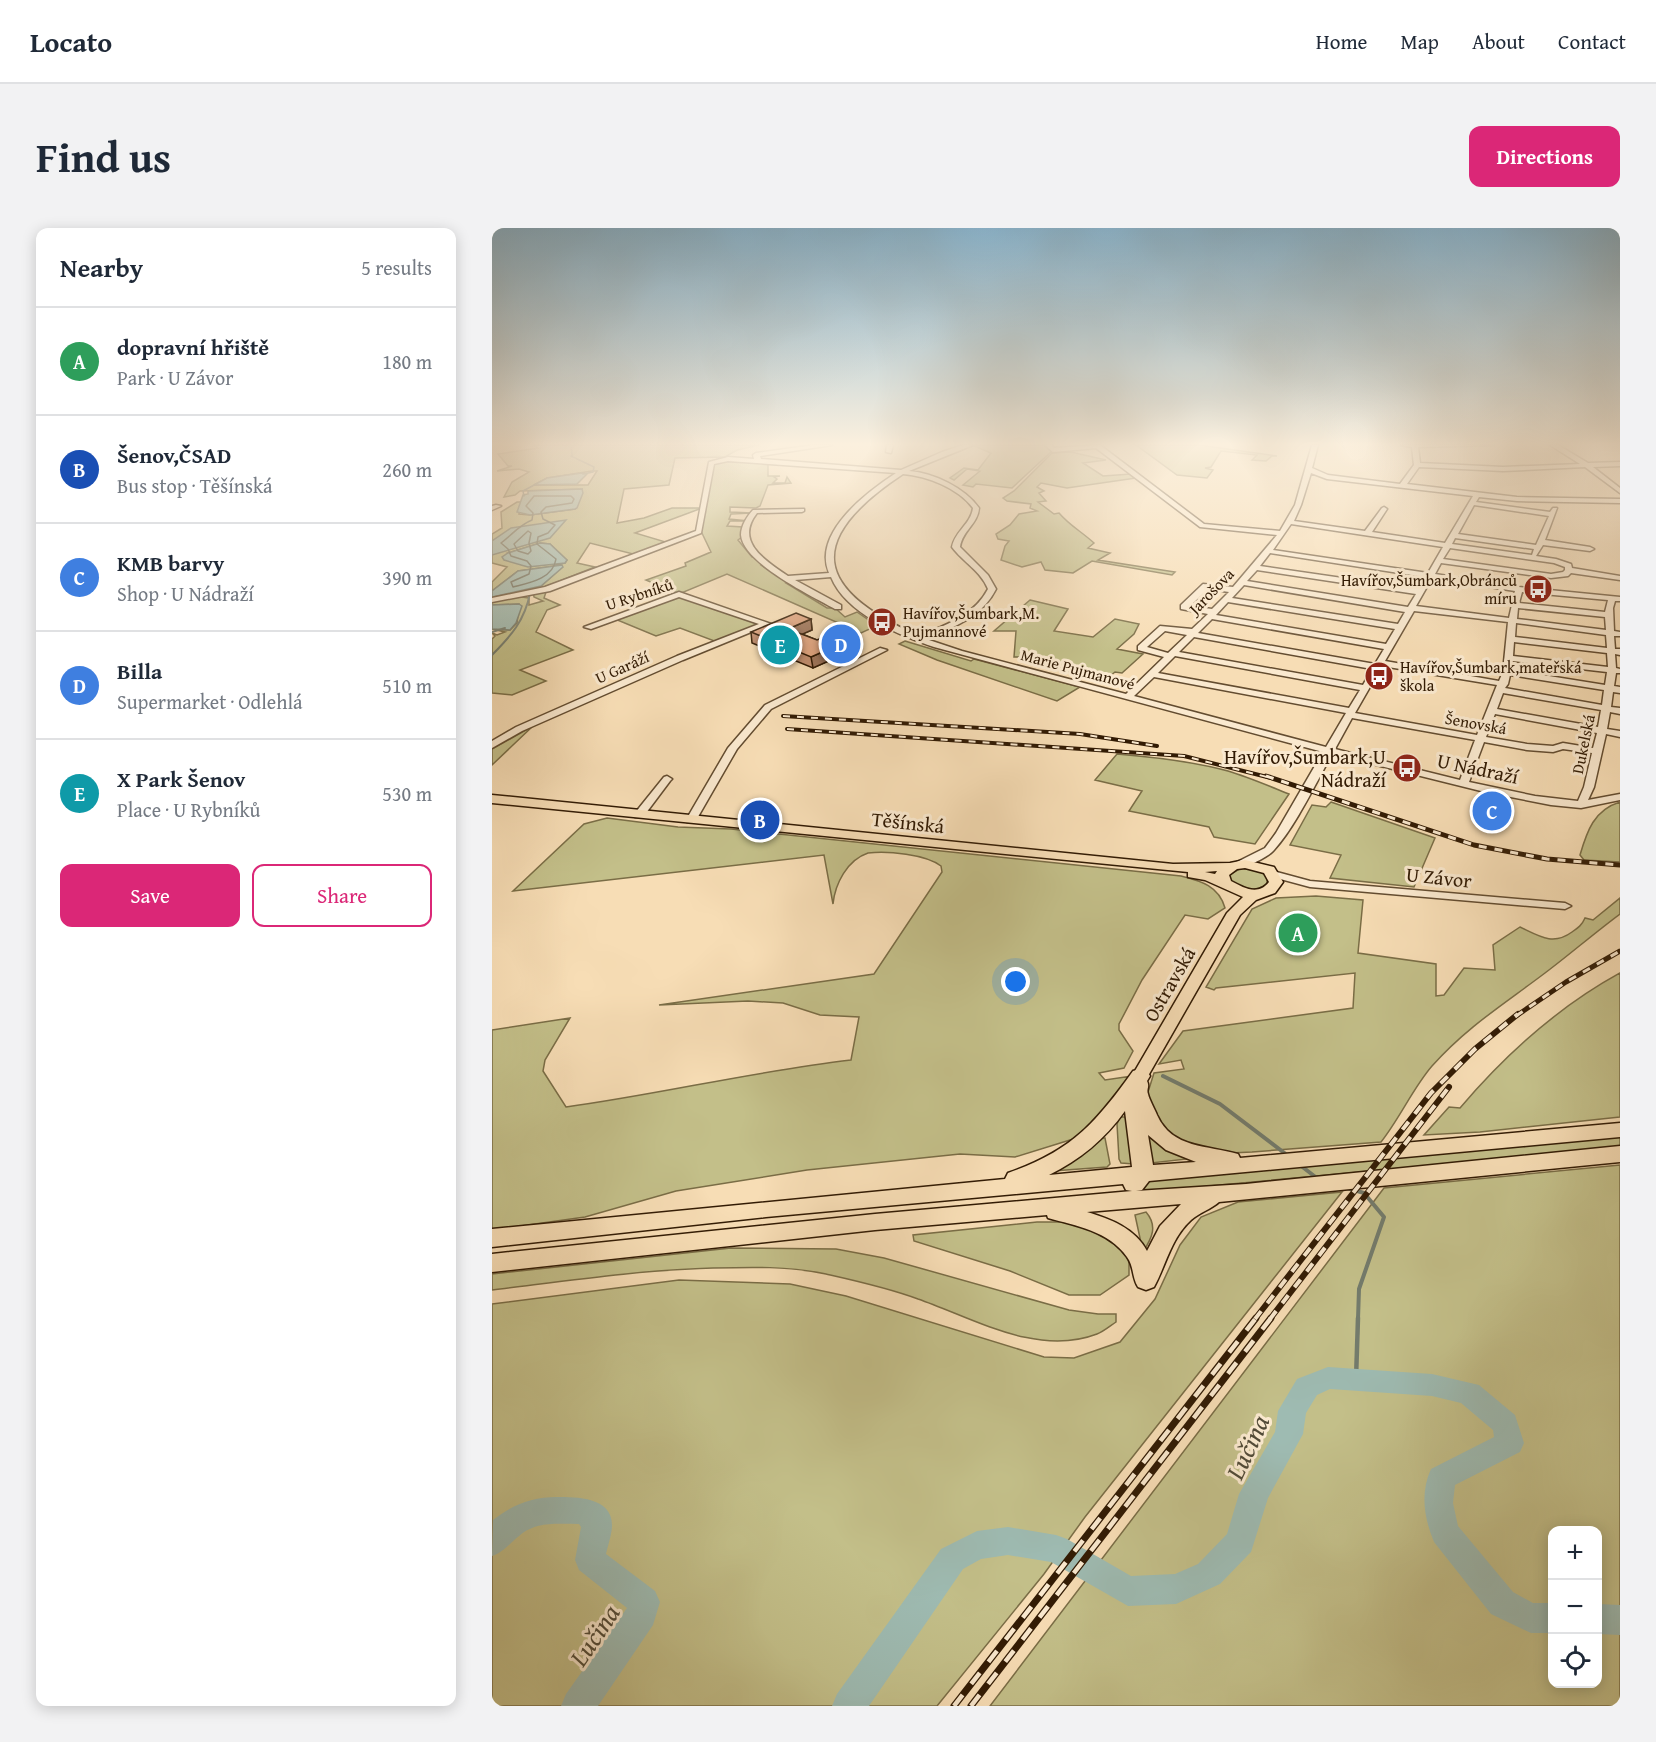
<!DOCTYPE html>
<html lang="en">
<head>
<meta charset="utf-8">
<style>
	:root { --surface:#fff; --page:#f2f2f3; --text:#1f2937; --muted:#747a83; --line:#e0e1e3; --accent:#db2777 }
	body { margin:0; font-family:"Gentium Book Plus",serif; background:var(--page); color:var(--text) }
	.controls { position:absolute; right:18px; bottom:18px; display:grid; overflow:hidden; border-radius:12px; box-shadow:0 3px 15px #0003 }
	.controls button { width:54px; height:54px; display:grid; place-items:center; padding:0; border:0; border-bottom:2px solid var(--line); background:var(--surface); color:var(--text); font:30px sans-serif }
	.you { position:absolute; left:524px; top:754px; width:21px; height:21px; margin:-15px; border:4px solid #fff; border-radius:50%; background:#1a73e8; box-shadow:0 0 0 9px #1a73e833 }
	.badge { display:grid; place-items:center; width:39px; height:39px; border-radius:50%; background:var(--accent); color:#fff; font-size:20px; font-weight:700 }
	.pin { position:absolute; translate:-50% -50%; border:3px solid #fff; box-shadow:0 2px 6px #0006 }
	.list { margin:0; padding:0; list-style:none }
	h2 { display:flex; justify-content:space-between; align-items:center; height:78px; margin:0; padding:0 24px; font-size:26px }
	h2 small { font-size:20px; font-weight:400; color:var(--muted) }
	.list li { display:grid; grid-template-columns:39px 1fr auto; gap:18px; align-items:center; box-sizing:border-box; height:108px; padding:0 24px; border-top:2px solid var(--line) }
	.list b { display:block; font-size:22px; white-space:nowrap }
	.list p { margin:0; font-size:20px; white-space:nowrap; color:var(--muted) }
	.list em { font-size:20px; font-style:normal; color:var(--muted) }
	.actions { display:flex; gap:12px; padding:18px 24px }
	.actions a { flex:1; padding:14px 0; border:2px solid var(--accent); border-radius:12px; text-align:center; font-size:21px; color:var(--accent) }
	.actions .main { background:var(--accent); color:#fff }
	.icon { flex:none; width:33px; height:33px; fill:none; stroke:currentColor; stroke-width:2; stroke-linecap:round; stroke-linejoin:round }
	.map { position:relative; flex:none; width:1128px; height:1478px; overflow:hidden; border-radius:12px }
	header { display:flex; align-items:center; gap:36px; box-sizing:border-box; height:84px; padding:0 30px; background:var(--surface); border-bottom:2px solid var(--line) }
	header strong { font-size:28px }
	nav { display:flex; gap:33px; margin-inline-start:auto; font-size:21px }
	.intro { display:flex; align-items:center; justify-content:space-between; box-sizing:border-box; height:144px; padding:0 36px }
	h1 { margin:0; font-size:42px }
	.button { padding:15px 27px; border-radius:12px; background:var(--accent); color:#fff; font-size:21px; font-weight:700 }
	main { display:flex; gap:36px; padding:0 36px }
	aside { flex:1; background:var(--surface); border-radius:12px; box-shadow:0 3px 15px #0003 }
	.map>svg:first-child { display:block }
</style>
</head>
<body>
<header>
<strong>Locato</strong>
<nav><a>Home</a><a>Map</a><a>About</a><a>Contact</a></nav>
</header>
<div class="intro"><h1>Find us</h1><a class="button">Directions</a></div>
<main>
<aside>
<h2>Nearby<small>5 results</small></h2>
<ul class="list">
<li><span class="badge" style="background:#2e9e5b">A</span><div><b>dopravní hřiště</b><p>Park · U Závor</p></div><em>180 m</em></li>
<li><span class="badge" style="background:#1a4fb4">B</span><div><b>Šenov,ČSAD</b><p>Bus stop · Těšínská</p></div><em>260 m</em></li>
<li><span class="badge" style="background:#3f7fe0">C</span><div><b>KMB barvy</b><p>Shop · U Nádraží</p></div><em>390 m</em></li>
<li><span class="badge" style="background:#3f7fe0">D</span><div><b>Billa</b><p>Supermarket · Odlehlá</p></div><em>510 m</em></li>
<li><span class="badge" style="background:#0f9aa8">E</span><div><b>X Park Šenov</b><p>Place · U Rybníků</p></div><em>530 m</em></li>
</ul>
<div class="actions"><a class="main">Save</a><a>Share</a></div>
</aside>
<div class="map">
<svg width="1128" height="1478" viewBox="0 0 1128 1478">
	<rect width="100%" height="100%" fill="#f7ddb5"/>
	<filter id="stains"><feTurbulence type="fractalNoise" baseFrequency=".00333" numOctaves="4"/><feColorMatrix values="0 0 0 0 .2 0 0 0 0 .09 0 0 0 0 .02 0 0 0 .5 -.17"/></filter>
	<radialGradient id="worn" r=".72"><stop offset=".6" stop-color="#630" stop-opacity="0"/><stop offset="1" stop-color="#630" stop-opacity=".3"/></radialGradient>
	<!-- green -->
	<path fill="#c3bf89" stroke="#7a6d46" stroke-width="1.5" fill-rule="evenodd" d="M41 217H267L245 222 233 229 183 230 177 257 132 261 125 295 152 290 180 280H210L218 239 224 233 276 235V248H288L282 249 285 251 281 255H293L295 249 299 255 276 257 268 278 264 280 238 279V284L260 285 239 286 237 291 257 293H238L235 298 251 299V308L246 312 260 329H265L272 335 269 337 272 339 298 354 294 355 335 380H343L353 389 365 384 378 393 382 399 369 405 235 346 187 366 154 352 194 338 193 335 219 324 209 303 210 280 143 305 177 315 145 327 98 315 85 335 103 339 45 362 0 371 49 358 70 339 69 337 26 343 0 363V354L15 339 0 335V306L10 300 9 284 25 274H29L27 286 38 287 83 281 90 261 28 263 23 267 12 269 20 254 37 244 27 241 5 243 20 238H16L6 226 46 220ZM100 243H105L96 257H42L55 250ZM48 315 58 316 75 332 73 335 63 337 16 325Z
		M480 217H556L561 222 520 260 484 256 481 259 471 257 488 243 475 241 462 252 458 250 472 240 486 242 499 225Z
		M644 217H707L785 228H780L774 233 760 232 765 227 729 223 719 239 713 240 721 242 715 250 685 247Z
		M579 224 614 232 591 235 611 248 639 246 644 250 575 260 549 255 545 259 552 263 547 265 554 273 546 274 562 286 567 285C577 297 590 304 602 315L596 320 618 325 606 332 683 344 680 347 600 333 581 345 553 342 549 334 530 339 509 332 513 318 517 313 506 311 504 306 518 297 527 286 545 283 538 280 539 276 515 273 511 270 522 263 560 225Z
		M55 361 52 370 68 377 55 382 44 404 81 422 28 442 54 453 20 467 0 465V411L3 408 0 405 5 407 13 404 0 401 18 402 25 395 27 376 0 377V372L22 368 37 370V377L51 373 42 369 41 364Z
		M187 367 268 396 225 414 188 400 164 408 123 391Z
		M538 372 576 381 562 403 601 409 623 391 647 396 642 406 625 421 651 426 630 445 623 444C615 451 609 449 600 447L596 450 531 429H522L524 403H502Z
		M413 413 479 433 482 431 588 459 565 473 445 432 407 416Z
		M41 498 0 537V521Z
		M625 526C662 529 699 533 736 543 756 549 777 558 797 566L763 616 722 609 717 599 637 583 650 563 603 552Z
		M839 574 943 610 922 659 838 650 849 627 798 617 820 577 834 579Z
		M1128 574V634L1092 632 1088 627C1095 603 1102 582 1128 574Z
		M115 590 186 599 239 601 689 648C709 653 727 658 733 680L716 691 693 687 650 752 627 796V802L641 823 632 840 607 845 613 852 640 848 594 907 523 929 468 926 315 942 184 963 93 989 0 1002V802L78 790 53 832 51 843 74 879C169 866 263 843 359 832L367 789 328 787 291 775 256 773 167 777 382 746 450 644 449 638C433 626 396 623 376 625 355 632 343 656 341 676L332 627 21 663 92 596Z
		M749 640 768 643 775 649V656C762 665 752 660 738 654L737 647Z
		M824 668 871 672 866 725 944 736V768L952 767 972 740 1003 742 1001 717 1028 699C1047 708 1061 718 1080 704 1086 700 1090 697 1093 690L1101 692 1128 670V686C1101 706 1076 728 1049 748 1009 778 974 800 940 838 921 860 908 890 889 914L760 924 738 925 702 919 680 908 657 880 656 864 662 845 692 841 689 832 667 836 691 803 861 780 863 745 724 760 722 762 714 759 760 681 784 670Z
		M1128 745V889L988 904 932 907 957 879 968 880C1013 827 1066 779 1128 745Z
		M628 889H633L638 904 642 936 629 935 627 931 625 896Z
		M647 893 693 928 695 931 659 935Z
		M1128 908V920L1119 921 651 964 648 962 658 953Z
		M608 910H613L618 936 615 939 560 943Z
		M1128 937V1478H498L892 960ZM1060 1302H1106V1456H1060Z
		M850 964 593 1289 552 1346 445 1478H0V1076L187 1052 298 1056 354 1068 552 1129 582 1130 628 1114 663 1071 688 1017 709 989 746 974Z
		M654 984C666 998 660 1010 651 1024L643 987Z
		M545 994H583L605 1002 630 1019 637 1033V1047L608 1067H577L518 1043 422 1013 421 1007Z
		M239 1020 344 1021 392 1030 577 1082 606 1086H624V1094C618 1098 611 1104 605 1106 545 1129 481 1090 426 1071 397 1060 365 1053 334 1046 297 1038 259 1039 221 1040 147 1042 74 1053 0 1062V1046Z"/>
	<!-- water -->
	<path fill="#9ebbb2" stroke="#737b6c" stroke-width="1.5" d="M90 245 95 246 85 256 42 257 55 250Z
		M90 261 91 265 85 280 83 281 38 287 25 284 31 267 36 266V263Z
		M74 292 58 310 0 327V313L19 300Z
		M48 315 58 316 75 332 73 335 36 339 12 332 10 329 16 325Z
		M70 337 71 339 49 358 0 369V363L26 343Z
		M27 376 30 378 24 395 18 402 0 401V377Z"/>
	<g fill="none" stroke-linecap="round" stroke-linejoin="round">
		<!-- shore -->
		<path stroke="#686b5b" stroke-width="1.5" d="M42 268H79L82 271 80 275 54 279 49 284 51 291 63 297 56 305 46 309 45 316 64 331C61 351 37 355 21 359L19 354 37 346 39 338 35 333 19 328 16 321 9 315C20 307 27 297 40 292L41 285 34 278Z
			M36 303 39 305 37 315 39 323 36 326 26 323 22 316Z"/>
		<!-- stream-far3 -->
		<path stroke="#737b6c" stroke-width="1.5" d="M79 217 80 227
			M79 228 102 239 101 244 91 246
			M32 268 31 263 44 256"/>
		<!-- stream-far2 -->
		<path stroke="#737b6c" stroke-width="2" d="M0 404 13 400
			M0 427C19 408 33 392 38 365"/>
		<!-- stream-far1 -->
		<path stroke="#737b6c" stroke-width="4" d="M671 848 728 876 795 927
			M808 937 826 951
			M855 960 872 965 892 989 867 1061 866 1091"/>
		<!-- stream -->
		<path stroke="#737b6c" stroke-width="4.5" d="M864 1151 866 1090"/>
		<!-- river -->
		<path fill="#9ebbb2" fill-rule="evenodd" d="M836 1139 940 1146 987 1157 1023 1187 1032 1215 1028 1224 963 1257 961 1275 966 1298 1021 1364 1041 1375H1060V1405H1039L999 1386 942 1314C932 1290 928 1265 939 1241L1002 1209 1001 1202 969 1175 940 1168 838 1161 825 1167 814 1185 811 1206 776 1270 759 1324 728 1356 684 1376 636 1378 559 1334 516 1327 489 1331 471 1341 377 1478H340L345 1466 449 1321 485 1303 516 1299 564 1307 575 1311 639 1348 683 1346 706 1336 735 1306 747 1266 783 1204 786 1183 805 1151Z
			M65 1269C84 1269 120 1269 120 1297 120 1306 116 1317 114 1326L163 1363 168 1374 161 1397 106 1478H69L74 1466 135 1380 87 1342 83 1332 89 1299 87 1296C65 1296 44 1293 27 1308 17 1316 12 1324 0 1328L1 1292C20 1277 40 1269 65 1269Z
			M1106 1376 1128 1377V1407L1106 1406Z"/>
		<!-- minor casing -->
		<g stroke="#634c30" stroke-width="3">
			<path id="minor" d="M322 217H340L268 228 269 231 409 242 450 224 471 217H481L417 243C442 245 473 260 487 280 486 296 470 303 468 319L496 347 504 361C490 389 462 399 434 411L470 423 634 466 672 429 646 422V418L668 398 700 401 716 386 689 381V377L711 356 741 359 785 307 708 299 604 220 561 224 553 217H560L562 220 608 217 712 296 788 303 803 277 820 217H826L820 240 836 247 908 256 922 237 920 219 909 217H1002L926 219 928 235 1011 239 1088 236 1058 217H1066L1096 235 1128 234V238L1101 239 1128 260V265L1093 239 1011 243 927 239 915 256 1025 269 1128 271V275L1025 273 987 269 984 274 1058 284 1061 280H1065L1053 312 1098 319 1102 321 1098 323 1051 317 1044 328 1064 331 1079 336 1080 340 1128 348V352L1079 345 1076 348 1059 350 949 335 943 346 1027 359 1128 369V373H1123L1121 380 1122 403 1128 404V408H1122L1123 421H1128V427L1123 426 1124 440 1128 441V445H1124L1122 458 1128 459V465L1121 464 1119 479 1128 480V486L1118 484 1115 501 1128 503V509L1114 506 1102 559 1096 572 1128 566V572L1089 580 1059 577 993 564 840 526C824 555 803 599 782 622 776 629 755 640 745 638L744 636 745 634 773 620 784 605 831 524 442 419C407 407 354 386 339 349L303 352 349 377V381H343C320 368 251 335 249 307 249 298 255 288 261 282L312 281V283L310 284 265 285C242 314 274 333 296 348L337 345C320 305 375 264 404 245L236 233 222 236 209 305 58 363 0 374V370L53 359 204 303 217 234 236 229 262 231 261 227 264 225ZM819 245 835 251 981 268 953 315 880 304 895 281 892 279 890 280 873 303 802 293 809 277ZM411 246C435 248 466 260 481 280 479 296 463 303 460 319 471 334 489 343 496 361 482 388 453 397 427 408 320 361 313 311 411 246ZM982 277 1057 288 1044 317 966 306ZM799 296 951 319 936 345 781 322ZM963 310 1042 321 1040 327 960 316ZM958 320 1062 335 1073 339V342L1071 344 1059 346 951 331ZM778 325 933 349 926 361 768 338ZM765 342 924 366 916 379 755 353ZM940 350 1023 363 1017 390 924 378ZM752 357 913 384 906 396 740 370ZM716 361 737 364 720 381 698 378ZM1030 364 1116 372 1113 384 1027 375ZM736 374 903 401 894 416 724 387ZM1026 380 1113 389 1114 402 1025 391ZM922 383 1016 394 1011 444 1007 453 893 433ZM720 391 892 421 883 436 706 405ZM1024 395 1114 407 1115 420 1023 409ZM673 403 695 407 676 425 655 419ZM702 409 880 441 871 457 687 424ZM1022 414 1115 425 1116 439 1021 428ZM683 428 868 462 857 480 666 445ZM1020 433 1115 444 1113 457 1019 442ZM890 438 1005 457 985 507 863 485ZM1018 447 1112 462 1110 477 1013 460 1016 456ZM662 449 854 485 834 519 642 468ZM1011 465 1109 482 1106 499 1005 481ZM1003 486 1105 505 1101 520 1071 515 1061 518 1035 516 994 509ZM860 490 983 512 968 552 843 521ZM992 514 1035 522 1061 524 1071 521 1100 525 1092 559 1086 573 1043 568 977 554Z
				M395 217H401L399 225 394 224Z
				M4 277 9 278 0 282V278Z
				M187 364 279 396 191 432 30 503 0 520V513L24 499 185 428 267 396 187 369 99 401 92 399Z
				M388 420 395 422 279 481 245 521 203 594H195L194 592 236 520 273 477Z
				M175 548 180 551 178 553 151 589H143L142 587 143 585 172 549Z
				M781 643 818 653 1073 675 1079 678 1073 681 818 659 777 648 776 646 777 644Z"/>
		</g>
		<!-- major casing -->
		<g stroke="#321b04" stroke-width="3">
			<path id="major" d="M0 567 681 636 738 635 753 632 782 639 791 654 783 665 764 672 748 687 656 848 654 852H642L640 848 735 685 751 669 713 652 696 649V644L0 575ZM753 640 772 645 777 654C766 668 752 660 739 653L737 647 745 641ZM725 643 723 646 713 644Z"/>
		</g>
		<!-- highway casing -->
		<g stroke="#321b04" stroke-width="3">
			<path id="highway" d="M648 841 655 843 658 848 655 853C658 859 654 861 656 866 657 871 663 882 665 887 680 921 716 917 746 926L748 930 1128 895V909L657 953 650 962 644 963 754 956 1128 918V934L727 974C719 981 707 985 699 992 679 1010 674 1037 662 1059L654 1062 646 1059C640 1050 642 1038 635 1029 617 1003 584 998 556 990L555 987 383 1002 0 1044V1026L383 986 640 963 634 962 631 956 274 989 0 1019V1001L513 951 516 945C579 923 603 896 641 843ZM633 883 640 939 557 947C588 932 613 911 633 883ZM656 907 674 922 704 934 661 937ZM689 976 668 998 655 1023C643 1000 618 991 595 984Z"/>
		</g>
		<!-- minor -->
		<use href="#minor" fill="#fae9cf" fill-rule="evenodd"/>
		<!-- major -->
		<use href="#major" fill="#f7ddb5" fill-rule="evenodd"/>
		<!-- highway -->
		<use href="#highway" fill="#f7ddb5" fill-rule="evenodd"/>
		<!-- rail-far3 casing -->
		<g stroke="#321b04" stroke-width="4">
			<path id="rail-far3" d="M291 488 588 506 665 518
				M295 501 692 528 779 550"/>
		</g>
		<!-- rail-far2 casing -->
		<g stroke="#321b04" stroke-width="5">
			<path id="rail-far2" d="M774 548 982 617 1055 631 1128 637
				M1024 788 1074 754 1128 723"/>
		</g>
		<!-- rail-far1 casing -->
		<g stroke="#321b04" stroke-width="6">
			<path id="rail-far1" d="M763 1091 939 865 983 821 1026 786
				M778 1091 957 859"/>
		</g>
		<!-- rail casing -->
		<g stroke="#321b04" stroke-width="7">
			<path id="rail" d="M462 1478 764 1090
				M479 1478 779 1090"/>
		</g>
		<!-- rail-far3 -->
		<use href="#rail-far3" stroke="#fae9cf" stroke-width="2" stroke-dasharray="7" stroke-linecap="butt"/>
		<!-- rail-far2 -->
		<use href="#rail-far2" stroke="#fae9cf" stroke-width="3" stroke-dasharray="8" stroke-linecap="butt"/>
		<!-- rail-far1 -->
		<use href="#rail-far1" stroke="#fae9cf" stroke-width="4" stroke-dasharray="10" stroke-linecap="butt"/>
		<!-- rail -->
		<use href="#rail" stroke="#fae9cf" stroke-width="4.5" stroke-dasharray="14" stroke-linecap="butt"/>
	</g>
	<!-- wall -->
	<path fill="#c18e6f" stroke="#321b04" stroke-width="1.5" d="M319 391 320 402 310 406 325 412 368 419 321 440 260 415 259 404Z"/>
	<!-- shaded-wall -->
	<path fill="#9d745a" stroke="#321b04" stroke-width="1.5" d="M319 391 320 402 297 412 296 401Z
		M367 408 368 419 321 440 319 429Z"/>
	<!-- building -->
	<path fill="#e0a581" stroke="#321b04" stroke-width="1.5" d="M304 385 319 391 296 401 325 412 350 401 367 408 319 429 259 404Z"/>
	<!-- sky -->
	<linearGradient id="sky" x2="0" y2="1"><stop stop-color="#8ab7d2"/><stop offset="0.51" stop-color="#fbf0de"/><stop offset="1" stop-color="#fbf0de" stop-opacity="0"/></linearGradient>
	<rect width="1128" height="424" fill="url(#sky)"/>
	<!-- icons -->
	<defs>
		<g id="bus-disc" transform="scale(1.5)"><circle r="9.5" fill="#8f2418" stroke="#fae9cf"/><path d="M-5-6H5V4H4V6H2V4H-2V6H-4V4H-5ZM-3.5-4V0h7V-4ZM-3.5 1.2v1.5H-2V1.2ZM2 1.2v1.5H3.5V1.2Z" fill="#fff"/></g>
	</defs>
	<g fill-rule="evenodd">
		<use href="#bus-disc" x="1046" y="361"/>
		<use href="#bus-disc" x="390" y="394"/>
		<use href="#bus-disc" x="887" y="448"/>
		<use href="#bus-disc" x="915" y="540"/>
	</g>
	<g text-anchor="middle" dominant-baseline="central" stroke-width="6" stroke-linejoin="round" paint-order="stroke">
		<!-- far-poi labels -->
		<g font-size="16" fill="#321b04" stroke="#fae9cf" text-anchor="start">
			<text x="1025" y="352" text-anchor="end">Havířov,Šumbark,Obránců<tspan x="1025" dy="18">míru</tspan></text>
			<text x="411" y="385">Havířov,Šumbark,M.<tspan x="411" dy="18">Pujmannové</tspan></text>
			<text x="908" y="439">Havířov,Šumbark,mateřská<tspan x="908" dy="18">škola</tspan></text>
		</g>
		<!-- far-street labels -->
		<g font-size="16" fill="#321b04" stroke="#fae9cf">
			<text transform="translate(719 363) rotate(-46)">Jarošova</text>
			<text transform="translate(147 366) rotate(-18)">U Rybníků</text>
			<text transform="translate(130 439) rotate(-24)">U Garáží</text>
			<text transform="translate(586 441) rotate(15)">Marie Pujmanové</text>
			<text transform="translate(984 495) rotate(10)">Šenovská</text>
			<text transform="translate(1091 516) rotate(-78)">Dukelská</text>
		</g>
		<!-- poi labels -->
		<g font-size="20" fill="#321b04" stroke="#fae9cf" text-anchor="end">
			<text x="894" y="528">Havířov,Šumbark,U<tspan x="894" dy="23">Nádraží</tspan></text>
		</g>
		<!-- street labels -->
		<g font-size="20" fill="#321b04" stroke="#fae9cf">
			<text transform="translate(986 540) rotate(12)">U Nádraží</text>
			<text transform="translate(416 594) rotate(6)">Těšínská</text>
			<text transform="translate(947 649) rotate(6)">U Závor</text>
			<text transform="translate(677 756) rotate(-60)">Ostravská</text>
		</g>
		<!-- near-water labels -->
		<g font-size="26" font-style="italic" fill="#524b38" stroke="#fae9cf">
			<text transform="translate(755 1219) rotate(-65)">Lučina</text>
			<text transform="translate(102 1407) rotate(-56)">Lučina</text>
		</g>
	</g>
	<rect width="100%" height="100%" filter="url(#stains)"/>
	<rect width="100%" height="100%" fill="url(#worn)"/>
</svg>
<div class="controls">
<button>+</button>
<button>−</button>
<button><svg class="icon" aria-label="locate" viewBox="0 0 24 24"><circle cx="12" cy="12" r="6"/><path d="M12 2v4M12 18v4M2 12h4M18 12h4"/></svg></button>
</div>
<div class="you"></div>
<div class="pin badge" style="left:806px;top:705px;background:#2e9e5b">A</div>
<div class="pin badge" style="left:268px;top:592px;background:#1a4fb4">B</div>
<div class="pin badge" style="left:1000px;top:583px;background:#3f7fe0">C</div>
<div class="pin badge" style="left:349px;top:416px;background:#3f7fe0">D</div>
<div class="pin badge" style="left:288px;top:417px;background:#0f9aa8">E</div>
</div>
</main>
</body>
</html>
